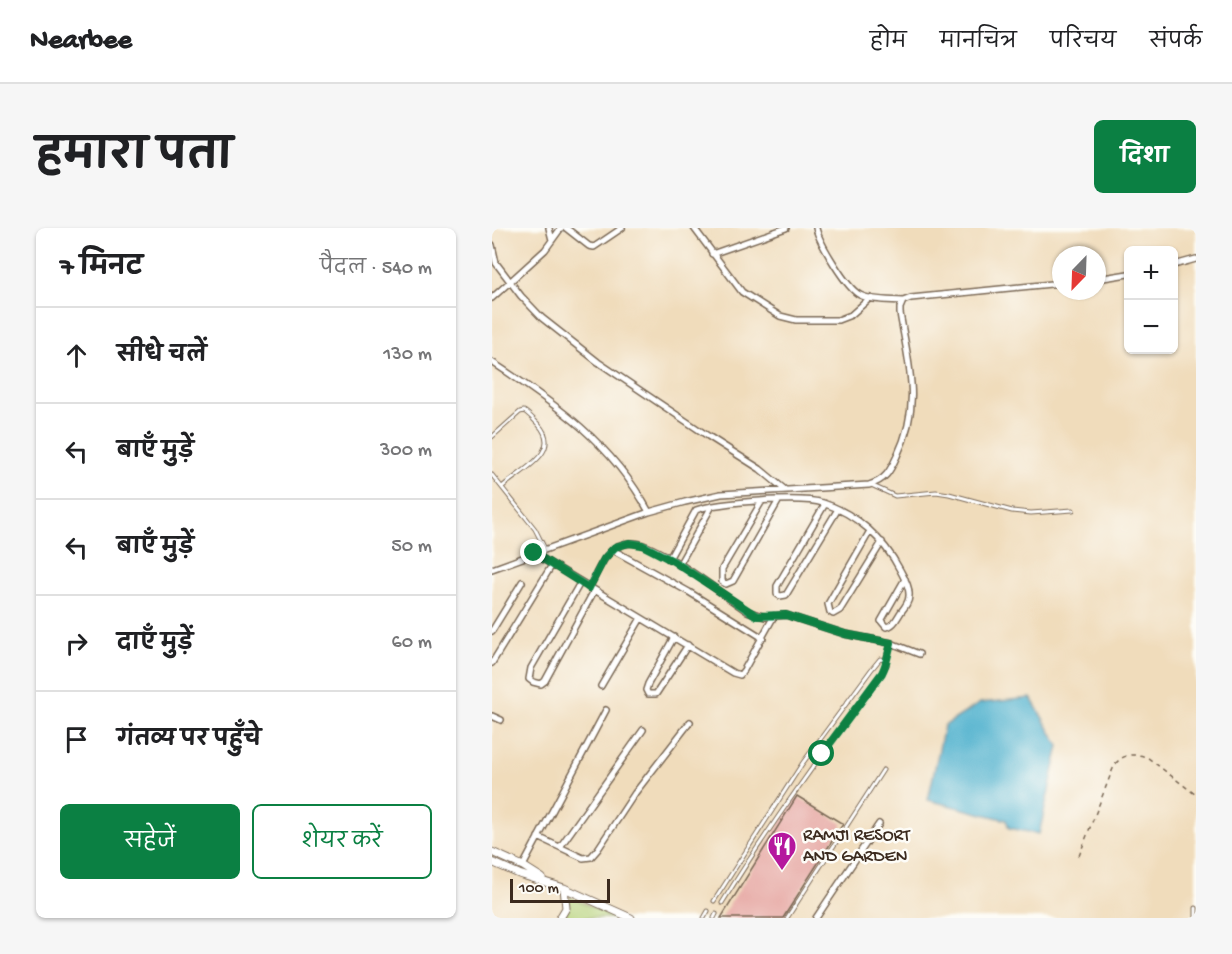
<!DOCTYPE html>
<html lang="hi">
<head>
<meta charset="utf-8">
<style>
	:root { --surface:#fff; --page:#f6f6f6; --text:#202124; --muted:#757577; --line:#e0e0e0; --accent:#0b8043 }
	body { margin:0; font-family:"Gochi Hand","Playpen Sans Deva",sans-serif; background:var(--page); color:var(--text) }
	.controls { position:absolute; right:18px; top:18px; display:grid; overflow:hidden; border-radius:9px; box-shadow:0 2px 4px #0004 }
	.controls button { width:54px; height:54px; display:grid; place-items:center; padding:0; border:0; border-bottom:2px solid var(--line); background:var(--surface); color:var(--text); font:30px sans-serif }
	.compass { position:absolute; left:560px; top:18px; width:54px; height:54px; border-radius:50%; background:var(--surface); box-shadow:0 2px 4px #0004; rotate:203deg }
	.scale { position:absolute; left:18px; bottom:15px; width:100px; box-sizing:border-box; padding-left:6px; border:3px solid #3b2a1e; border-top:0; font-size:16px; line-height:21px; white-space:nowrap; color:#3b2a1e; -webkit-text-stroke:4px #fdfcf7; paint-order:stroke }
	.stop { position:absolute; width:18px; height:18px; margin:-14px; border:4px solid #0b8043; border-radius:50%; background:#fff }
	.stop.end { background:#0b8043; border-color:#fff; box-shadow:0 2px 6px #0008 }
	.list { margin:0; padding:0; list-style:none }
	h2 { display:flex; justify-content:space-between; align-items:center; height:78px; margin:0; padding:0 24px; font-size:26px }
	h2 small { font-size:20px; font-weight:400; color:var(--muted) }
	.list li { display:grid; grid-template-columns:39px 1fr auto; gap:18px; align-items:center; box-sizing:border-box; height:96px; padding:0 24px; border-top:2px solid var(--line) }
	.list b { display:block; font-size:22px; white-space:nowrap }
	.list em { font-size:20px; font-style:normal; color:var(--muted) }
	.actions { display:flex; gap:12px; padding:18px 24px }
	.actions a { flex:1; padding:14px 0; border:2px solid var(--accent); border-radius:9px; text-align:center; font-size:21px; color:var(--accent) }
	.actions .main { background:var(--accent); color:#fff }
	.icon { flex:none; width:33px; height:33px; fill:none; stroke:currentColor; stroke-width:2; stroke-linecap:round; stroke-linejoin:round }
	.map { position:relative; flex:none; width:704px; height:690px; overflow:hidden; border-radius:9px }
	header { display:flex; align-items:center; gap:36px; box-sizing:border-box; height:84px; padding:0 30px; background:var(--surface); border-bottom:2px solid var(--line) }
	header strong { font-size:28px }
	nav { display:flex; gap:33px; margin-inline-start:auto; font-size:21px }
	.intro { display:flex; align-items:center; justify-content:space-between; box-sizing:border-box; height:144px; padding:0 36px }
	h1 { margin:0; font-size:42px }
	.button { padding:15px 27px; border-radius:9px; background:var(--accent); color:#fff; font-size:21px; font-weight:700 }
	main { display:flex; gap:36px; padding:0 36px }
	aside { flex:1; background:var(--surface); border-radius:9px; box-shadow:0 2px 4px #0004 }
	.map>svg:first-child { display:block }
</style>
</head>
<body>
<header>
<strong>Nearbee</strong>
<nav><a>होम</a><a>मानचित्र</a><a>परिचय</a><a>संपर्क</a></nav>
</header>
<div class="intro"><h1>हमारा पता</h1><a class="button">दिशा</a></div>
<main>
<aside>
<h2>7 मिनट<small>पैदल · 540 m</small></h2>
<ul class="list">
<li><svg class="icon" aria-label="ahead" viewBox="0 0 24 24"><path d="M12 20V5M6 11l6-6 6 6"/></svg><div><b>सीधे चलें</b></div><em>130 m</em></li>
<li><svg class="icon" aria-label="left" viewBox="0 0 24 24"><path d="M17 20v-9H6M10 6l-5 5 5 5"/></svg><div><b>बाएँ मुड़ें</b></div><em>300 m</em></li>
<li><svg class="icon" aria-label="left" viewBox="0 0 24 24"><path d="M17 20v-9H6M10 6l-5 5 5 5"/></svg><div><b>बाएँ मुड़ें</b></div><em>50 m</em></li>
<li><svg class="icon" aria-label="right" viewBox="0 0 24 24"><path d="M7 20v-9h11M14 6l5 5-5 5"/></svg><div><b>दाएँ मुड़ें</b></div><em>60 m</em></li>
<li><svg class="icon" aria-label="arrive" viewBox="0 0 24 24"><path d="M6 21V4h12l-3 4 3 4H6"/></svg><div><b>गंतव्य पर पहुँचे</b></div></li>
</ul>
<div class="actions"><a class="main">सहेजें</a><a>शेयर करें</a></div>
</aside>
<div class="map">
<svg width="704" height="690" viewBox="0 0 704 690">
	<rect width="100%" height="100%" fill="#fdfcf7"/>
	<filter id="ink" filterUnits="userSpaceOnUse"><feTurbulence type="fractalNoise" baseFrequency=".0167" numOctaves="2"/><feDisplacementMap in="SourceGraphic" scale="12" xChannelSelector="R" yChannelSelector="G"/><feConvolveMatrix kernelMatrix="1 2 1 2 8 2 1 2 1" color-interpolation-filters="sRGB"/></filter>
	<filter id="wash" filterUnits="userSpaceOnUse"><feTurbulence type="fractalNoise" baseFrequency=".008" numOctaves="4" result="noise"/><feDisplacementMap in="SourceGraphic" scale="24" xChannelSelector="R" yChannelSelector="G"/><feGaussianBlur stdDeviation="1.35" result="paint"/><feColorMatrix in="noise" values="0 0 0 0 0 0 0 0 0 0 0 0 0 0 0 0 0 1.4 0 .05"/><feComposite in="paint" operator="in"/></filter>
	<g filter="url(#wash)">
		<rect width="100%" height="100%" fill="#f0dcbb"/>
		<!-- green -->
		<path fill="#b5d178" stroke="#787e4b" stroke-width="1.5" d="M78 669 125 690H73Z"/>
		<!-- water -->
		<path fill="#4eb0cd" stroke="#446d76" stroke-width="1.5" d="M539 470 567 518 547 606 517 600 514 592 436 572 452 498 488 475Z"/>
		<g id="blocks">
			<!-- building -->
			<path fill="#e7aaa6" d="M305 568 351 596 291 690H229Z"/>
		</g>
	</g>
	<g filter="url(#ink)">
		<use href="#blocks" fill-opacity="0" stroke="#7a6855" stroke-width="1.5"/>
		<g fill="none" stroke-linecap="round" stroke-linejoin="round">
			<!-- service casing -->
			<g stroke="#7a6855" stroke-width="5">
				<path id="service" d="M0 209 28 184 32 183C38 187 42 192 46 196 72 224 29 242 10 259
					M0 247 43 301 53 321
					M379 257 403 268 444 264 457 266 520 283 539 285 581 282
					M393 432 399 415
					M222 673 310 536 379 442 388 431 393 432 395 437 390 445C334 520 279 595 230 675
					M212 690 216 683
					M222 690 224 686
					M295 690 391 542
					M704 690V680"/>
			</g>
			<!-- minor casing -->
			<g stroke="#7a6855" stroke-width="8">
				<path id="minor" d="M57 0 60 12
					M74 0 97 18 102 19 130 0
					M202 0 250 64 288 88 304 92H346L359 87 378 70
					M324 0C327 14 355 61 368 67 380 73 397 72 411 73
					M0 17 4 35 29 68 50 90 106 134 216 208 268 241 292 261
					M220 26 294 0
					M682 37 704 31
					M605 51 636 46
					M0 70 53 22 69 0
					M0 134C64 176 120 215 157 284
					M270 273 230 341V354L234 356 241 353 287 272
					M333 276 285 358V366L288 368 294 367 346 281
					M378 303 336 376 338 384 341 386 348 382 390 314
					M121 322 197 364 271 410
					M41 325 241 445 248 447 252 442 282 388
					M177 331 204 282C227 274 309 268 331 275 365 286 392 311 408 342 412 350 418 359 417 368 417 374 413 379 409 384 405 390 402 398 394 399L389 393 413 351
					M187 337 220 278
					M0 341 157 284 193 274 229 266 377 257C394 252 398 243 405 228 430 176 417 139 408 85V80L411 73 419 70 569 55
					M88 355 39 440 37 451 41 454 49 456 53 453 102 363
					M97 360C104 347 112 325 126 318 133 315 140 314 148 316 177 324 228 365 255 383L273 389 294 387 353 406 399 415 427 426
					M0 403 30 354
					M182 409 156 456 154 462 156 466H164L196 417
					M0 435 60 337
					M109 458 149 390
					M0 488 9 492
					M46 609 91 630 99 629 106 621 143 565 198 494
					M68 619 151 502
					M31 638 114 482
					M324 690 387 596"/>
			</g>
			<!-- tertiary casing -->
			<g stroke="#7a6855" stroke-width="9">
				<path id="tertiary" d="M0 624 31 638 50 650
					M0 634 27 646 72 660 139 690
					M68 690 74 680 72 660"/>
			</g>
			<!-- path -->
			<path stroke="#7a6855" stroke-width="1.5" stroke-dasharray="4.5 4.5" stroke-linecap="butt" d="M587 628 622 538C630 526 641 525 655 529L704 567"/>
			<!-- service -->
			<use href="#service" stroke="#fff" stroke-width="3"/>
			<!-- minor -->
			<use href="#minor" stroke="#fff" stroke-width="5"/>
			<!-- tertiary -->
			<use href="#tertiary" stroke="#fff" stroke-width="7"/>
		</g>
	</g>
	<g fill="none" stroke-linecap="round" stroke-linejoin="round" filter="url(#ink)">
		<!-- route -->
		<path stroke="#0b8043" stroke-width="8" d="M42 325 97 360 112 331 123 319 137 315 150 317 181 333 265 388 294 387 353 406 399 415C396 426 395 435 390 445L330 526"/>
	</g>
	<!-- icons -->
	<defs>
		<g id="restaurant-pin" transform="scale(1.5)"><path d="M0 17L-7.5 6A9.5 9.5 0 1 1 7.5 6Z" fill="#b5179e" stroke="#fdfcf7"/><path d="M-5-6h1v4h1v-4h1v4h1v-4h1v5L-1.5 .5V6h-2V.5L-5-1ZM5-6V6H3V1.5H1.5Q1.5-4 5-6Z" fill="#fff"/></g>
	</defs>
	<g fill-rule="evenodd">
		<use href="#restaurant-pin" x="290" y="618"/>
	</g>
	<g text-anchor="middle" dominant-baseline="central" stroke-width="5" stroke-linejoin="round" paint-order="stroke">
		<!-- poi labels -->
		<g font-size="18" fill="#3b2a1e" stroke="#fdfcf7" text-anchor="start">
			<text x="311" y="608">RAMJI RESORT<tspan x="311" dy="21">AND GARDEN</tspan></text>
		</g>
	</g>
</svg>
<div class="controls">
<button>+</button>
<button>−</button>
</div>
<svg class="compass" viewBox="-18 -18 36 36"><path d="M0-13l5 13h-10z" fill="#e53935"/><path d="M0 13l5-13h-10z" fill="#757577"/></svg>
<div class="scale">100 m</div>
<div class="stop" style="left:330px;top:526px"></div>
<div class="stop end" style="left:42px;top:325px"></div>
</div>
</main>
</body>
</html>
